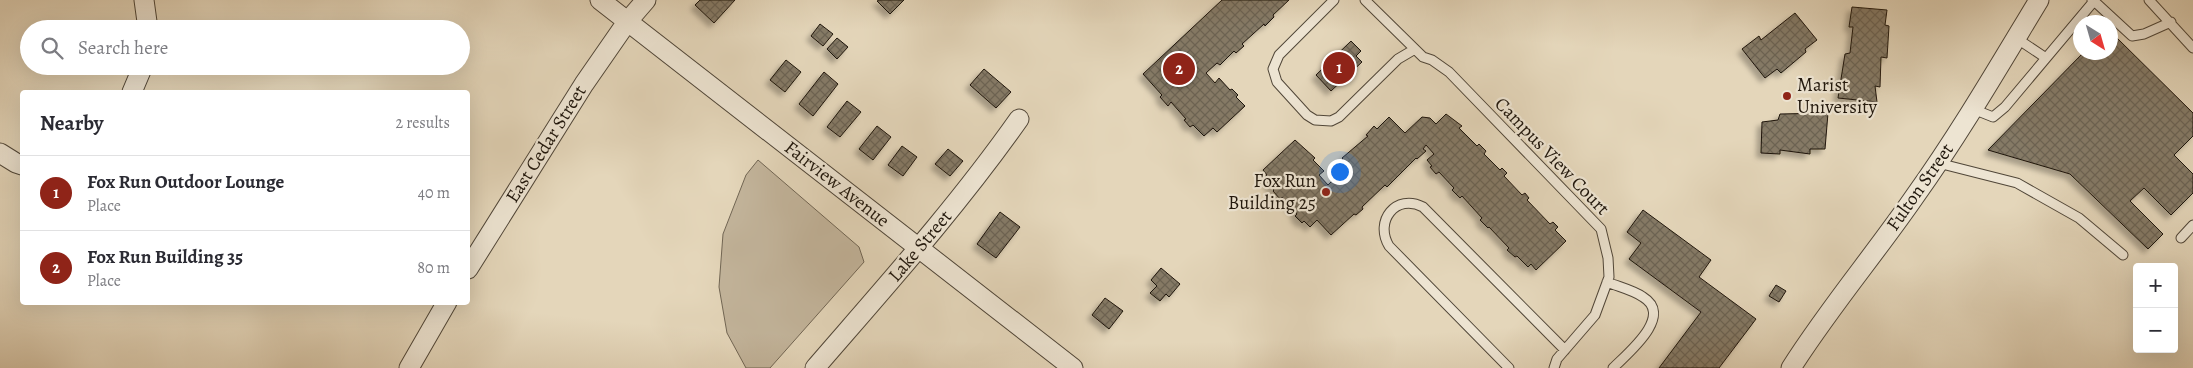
<!DOCTYPE html>
<html lang="en">
<head>
<meta charset="utf-8">
<style>
	:root { --surface:#fff; --page:#f2f2f3; --text:#2b2b33; --muted:#7c7c81; --line:#e1e1e2; --accent:#8f2418 }
	body { margin:0; font-family:Alegreya,serif; background:var(--page); color:var(--text) }
	.controls { position:absolute; right:15px; bottom:15px; display:grid; overflow:hidden; border-radius:5px; box-shadow:0 5px 20px #0002 }
	.controls button { width:45px; height:45px; display:grid; place-items:center; padding:0; border:0; border-bottom:1px solid var(--line); background:var(--surface); color:var(--text); font:25px sans-serif }
	.compass { position:absolute; left:2073px; top:15px; width:45px; height:45px; border-radius:50%; background:var(--surface); box-shadow:0 5px 20px #0002; rotate:143deg }
	.you { position:absolute; left:1339px; top:171px; width:18px; height:18px; margin:-12px; border:4px solid #fff; border-radius:50%; background:#1a73e8; box-shadow:0 0 0 8px #1a73e833 }
	.badge { display:grid; place-items:center; width:32px; height:32px; border-radius:50%; background:var(--accent); color:#fff; font-size:16px; font-weight:700 }
	.pin { position:absolute; translate:-50% -50%; border:2px solid #fff; box-shadow:0 1px 5px #0006 }
	.list { margin:0; padding:0; list-style:none }
	h2 { display:flex; justify-content:space-between; align-items:center; height:65px; margin:0; padding:0 20px; font-size:21px }
	h2 small { font-size:16px; font-weight:400; color:var(--muted) }
	.list li { display:grid; grid-template-columns:32px 1fr auto; gap:15px; align-items:center; box-sizing:border-box; height:75px; padding:0 20px; border-top:1px solid var(--line) }
	.list b { display:block; font-size:19px; white-space:nowrap }
	.list p { margin:0; font-size:16px; white-space:nowrap; color:var(--muted) }
	.list em { font-size:16px; font-style:normal; color:var(--muted) }
	.icon { flex:none; width:28px; height:28px; fill:none; stroke:currentColor; stroke-width:2; stroke-linecap:round; stroke-linejoin:round }
	.map { position:relative; flex:none; width:2193px; height:368px; overflow:hidden }
	.search { position:absolute; background:var(--surface); box-shadow:0 5px 20px #0002; left:20px; top:20px; width:450px; height:55px; display:flex; align-items:center; gap:12px; box-sizing:border-box; padding:0 18px; border-radius:28px; color:var(--muted); font-size:19px }
	.panel { position:absolute; background:var(--surface); box-shadow:0 5px 20px #0002; left:20px; top:90px; width:450px; height:215px; border-radius:5px }
	.map>svg:first-child { display:block }
</style>
</head>
<body>
<div class="map">
<svg width="2193" height="368" viewBox="0 0 2193 368">
	<defs>
		<pattern id="building-cross-hatch" width="8" height="8" patternUnits="userSpaceOnUse" patternTransform="scale(1.25)"><rect width="8" height="8" fill="#857a66"/><path d="M0 0l8 8M0 8l8-8" fill="none" stroke="#6c6352"/></pattern>
		<filter id="shadow"><feDropShadow dx="-4.5" dy="4.5" stdDeviation="2.5" flood-color="#0004"/></filter>
	</defs>
	<rect width="100%" height="100%" fill="#e4d6ba"/>
	<filter id="stains"><feTurbulence type="fractalNoise" baseFrequency=".004" numOctaves="4"/><feColorMatrix values="0 0 0 0 .2 0 0 0 0 .09 0 0 0 0 .02 0 0 0 .5 -.17"/></filter>
	<radialGradient id="worn" r=".72"><stop offset=".6" stop-color="#630" stop-opacity="0"/><stop offset="1" stop-color="#630" stop-opacity=".3"/></radialGradient>
	<!-- pitch -->
	<path fill="#c3b59c" stroke="#716654" d="M758 160 859 247 864 262 770 368H746L727 333 719 287 723 234 746 175Z"/>
	<!-- building -->
	<path fill="url(#building-cross-hatch)" stroke="#1f160c" filter="url(#shadow)" d="M700 0H735L714 23 695 5Z
		M879 0H904L890 14 877 1Z
		M1222 0H1289L1273 15 1274 17 1265 26 1264 24 1242 44 1244 46 1236 53 1234 51 1220 65 1217 63 1206 73 1215 83 1219 78 1230 90 1232 89 1238 95 1236 97 1245 106 1217 132 1213 128 1204 136 1193 125 1190 127 1184 120 1186 119 1171 102 1168 106 1160 97 1162 95 1143 74Z
		M1852 7 1887 10 1885 25 1889 26 1887 58 1881 57 1880 87 1875 86 1877 102 1838 98 1845 54 1850 53 1853 27H1849Z
		M1795 13 1817 40 1805 49 1806 52 1781 73 1777 69 1765 78 1742 49 1759 36 1761 40Z
		M820 24 833 34 823 46 811 36Z
		M837 38 848 47 837 59 827 49Z
		M2117 38 2193 113V136L2174 155 2193 174V193L2171 215 2144 188 2130 201 2163 234 2148 249 2070 174 1988 150 2084 52H2110V46Z
		M1351 41 1361 51 1356 56 1362 62 1331 91 1316 75Z
		M786 60 801 72 785 92 770 80Z
		M984 69 1011 92 996 108 970 85Z
		M824 72 838 84 813 116 799 104Z
		M847 101 861 112 840 137 827 127Z
		M1828 113 1825 149H1810V154L1780 150V154L1761 153 1762 122 1778 120 1780 114Z
		M1446 114 1462 126 1459 128 1477 146 1479 144 1486 151 1484 154 1500 170 1502 168 1507 173 1504 176 1522 195 1525 193 1529 198 1527 200 1550 224 1553 222 1558 227 1555 230 1566 241 1536 270 1531 264 1528 267 1517 256 1515 257 1507 250 1509 248 1489 227 1488 228 1480 220 1482 218 1462 196 1460 198 1452 190 1454 188 1439 172 1436 174 1430 167 1432 166 1427 160 1434 154 1426 145 1423 149 1426 151 1417 159 1416 158 1387 187 1385 185 1362 207 1363 209 1356 215 1354 214 1331 235 1317 220 1310 227 1304 221 1302 223 1295 216 1297 214 1282 197 1280 199 1273 191 1274 190 1264 178 1267 175 1263 170 1295 140 1315 158 1313 160 1324 171 1319 175 1328 185 1338 175 1333 169 1343 159 1342 158 1368 136 1366 135 1374 126 1377 129 1389 117 1405 133 1422 117 1430 118 1436 124Z
		M877 126 891 137 873 160 859 149Z
		M902 146 917 157 903 176 888 165Z
		M948 149 963 161 950 176 935 164Z
		M1643 210 1711 260 1699 277 1756 319 1719 368H1659L1701 312 1629 259 1641 243 1627 232Z
		M1000 212 1020 227 996 258 977 244Z
		M1161 268 1180 284 1169 297 1166 294 1160 301 1150 293 1157 286 1151 280Z
		M1776 285 1786 291 1779 302 1769 296Z
		M1105 298 1123 311 1109 329 1092 315Z"/>
	<g fill="none" stroke-linecap="round" stroke-linejoin="round">
		<!-- service casing -->
		<g stroke="#504638" stroke-width="11">
			<path id="service" d="M1334 0 1279 55 1273 69 1277 82 1307 115 1315 120 1331 121 1339 117 1398 59 1415 49
				M1365 0 1423 57 1432 60 1449 72 1601 229 1608 258 1609 277 1595 315 1557 359 1554 368
				M2149 0 2193 48
				M2094 1 2132 36 2144 34 2171 22
				M2016 38 2046 58
				M1973 109 1993 117 2005 107 2094 1 2092 0
				M1938 163 2017 183 2079 218 2123 255
				M2181 238 2193 225
				M1607 282C1619 287 1633 290 1643 297 1674 316 1628 353 1613 368
				M1509 368 1389 246C1374 221 1396 193 1423 207L1565 350"/>
		</g>
		<!-- minor casing -->
		<g stroke="#504638" stroke-width="21">
			<path id="minor" d="M144 0 148 29
				M600 0 1073 368
				M132 92 143 66
				M0 153 16 163 22 165
				M468 269 584 84 627 22 646 0
				M409 368 447 302
				M815 368C885 287 957 207 1019 119
				M1791 368C1829 308 1875 254 1915 196 1960 133 1999 66 2039 0"/>
		</g>
		<!-- service -->
		<use href="#service" stroke="#ede4d2" stroke-width="9"/>
		<!-- minor -->
		<use href="#minor" stroke="#ede4d2" stroke-width="19"/>
	</g>
	<!-- markers -->
	<g fill="#8f2418" stroke="#ede4d2" stroke-width="2">
		<circle cx="1787" cy="96" r="5"/>
		<circle cx="1326" cy="192" r="5"/>
	</g>
	<g text-anchor="middle" dominant-baseline="central" stroke-width="4.5" stroke-linejoin="round" paint-order="stroke">
		<!-- poi labels -->
		<g font-size="19" fill="#1f160c" stroke="#ede4d2" text-anchor="start">
			<text x="1797" y="85">Marist<tspan x="1797" dy="22">University</tspan></text>
			<text x="1316" y="181" text-anchor="end">Fox Run<tspan x="1316" dy="22">Building 25</tspan></text>
		</g>
		<!-- street labels -->
		<g font-size="19" fill="#1f160c" stroke="#ede4d2">
			<text transform="translate(546 144) rotate(-58)">East Cedar Street</text>
			<text transform="translate(1552 156) rotate(46)">Campus View Court</text>
			<text transform="translate(837 184) rotate(38)">Fairview Avenue</text>
			<text transform="translate(1920 187) rotate(-55)">Fulton Street</text>
			<text transform="translate(920 246) rotate(-50)">Lake Street</text>
		</g>
	</g>
	<rect width="100%" height="100%" filter="url(#stains)"/>
	<rect width="100%" height="100%" fill="url(#worn)"/>
</svg>
<div class="controls">
<button>+</button>
<button>−</button>
</div>
<svg class="compass" viewBox="-18 -18 36 36"><path d="M0-13l5 13h-10z" fill="#e53935"/><path d="M0 13l5-13h-10z" fill="#7c7c81"/></svg>
<div class="you"></div>
<div class="pin badge" style="left:1339px;top:68px">1</div>
<div class="pin badge" style="left:1179px;top:69px">2</div>
<div class="search"><svg class="icon" aria-label="search" viewBox="0 0 24 24"><circle cx="10" cy="10" r="6"/><path d="M15 15l6 6"/></svg>Search here</div>
<section class="panel">
<h2>Nearby<small>2 results</small></h2>
<ul class="list">
<li><span class="badge">1</span><div><b>Fox Run Outdoor Lounge</b><p>Place</p></div><em>40 m</em></li>
<li><span class="badge">2</span><div><b>Fox Run Building 35</b><p>Place</p></div><em>80 m</em></li>
</ul>
</section>
</div>
</body>
</html>
